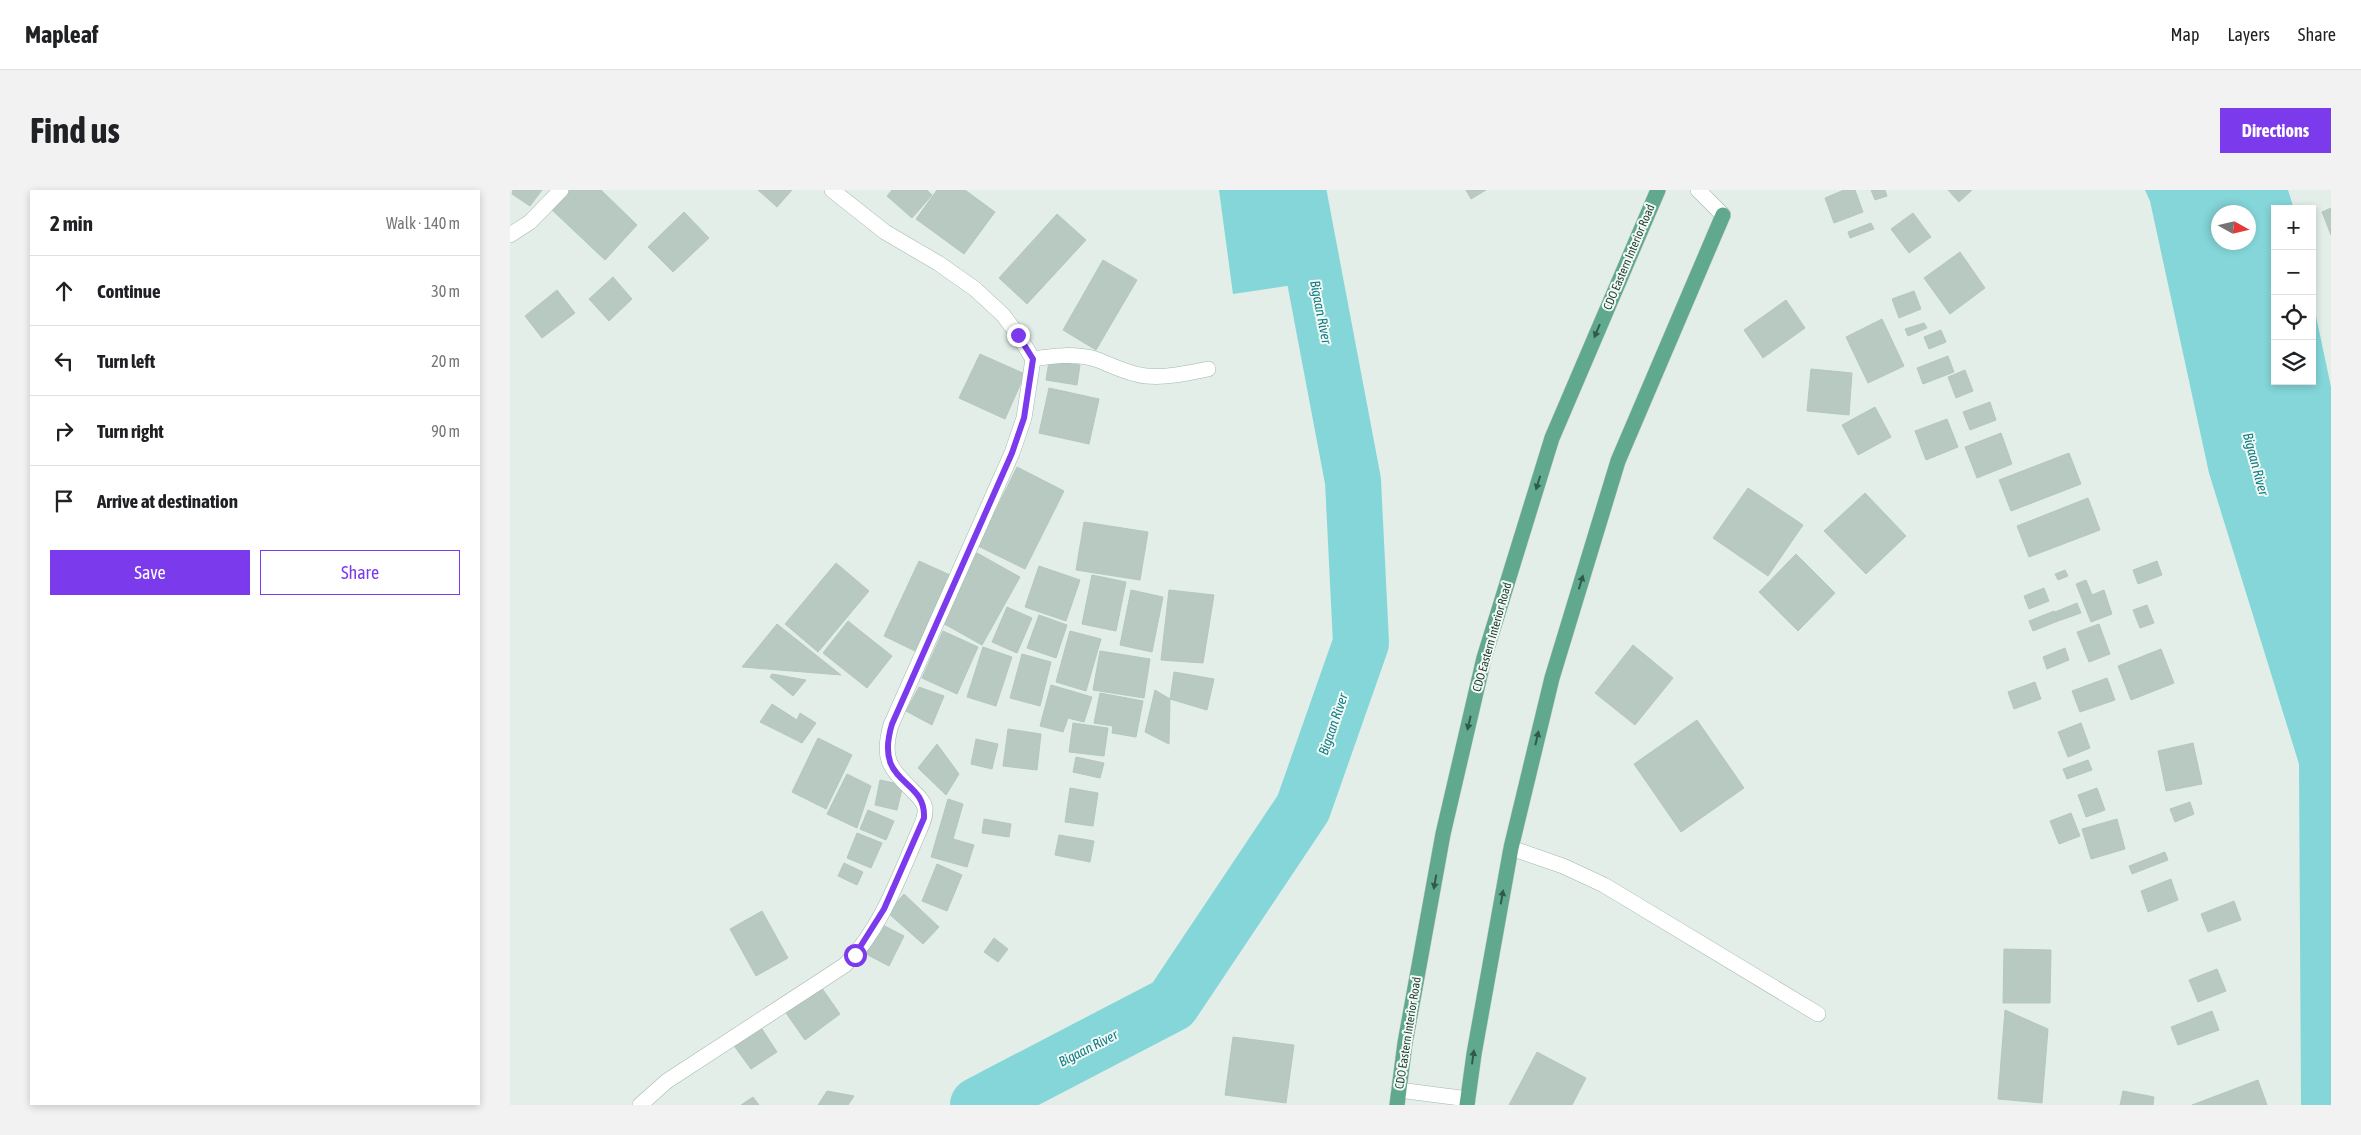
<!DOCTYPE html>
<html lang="en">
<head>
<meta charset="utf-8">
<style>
	:root { --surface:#fff; --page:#f2f2f2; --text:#202124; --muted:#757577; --line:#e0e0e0; --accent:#7c3aed }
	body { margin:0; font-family:"Asap Condensed",sans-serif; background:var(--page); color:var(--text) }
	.controls { position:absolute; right:15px; top:15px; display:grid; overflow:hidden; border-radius:0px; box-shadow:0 2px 8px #0003 }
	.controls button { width:45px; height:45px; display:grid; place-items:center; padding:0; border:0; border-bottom:1px solid var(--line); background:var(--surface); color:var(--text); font:25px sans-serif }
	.compass { position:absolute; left:1701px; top:15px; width:45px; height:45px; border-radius:50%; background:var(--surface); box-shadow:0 2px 8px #0003; rotate:98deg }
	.stop { position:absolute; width:15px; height:15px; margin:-11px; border:4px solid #7c3aed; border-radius:50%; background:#fff }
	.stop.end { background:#7c3aed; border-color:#fff; box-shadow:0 1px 5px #0008 }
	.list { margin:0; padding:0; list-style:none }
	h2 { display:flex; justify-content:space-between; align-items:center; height:65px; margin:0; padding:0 20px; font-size:21px }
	h2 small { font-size:16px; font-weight:400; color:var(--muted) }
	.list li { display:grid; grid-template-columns:32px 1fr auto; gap:15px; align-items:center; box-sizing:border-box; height:70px; padding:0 20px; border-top:1px solid var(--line) }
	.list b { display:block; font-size:19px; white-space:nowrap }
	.list em { font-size:16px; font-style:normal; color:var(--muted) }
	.actions { display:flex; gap:10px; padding:15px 20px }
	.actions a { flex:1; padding:11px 0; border:1px solid var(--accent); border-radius:0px; text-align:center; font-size:18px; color:var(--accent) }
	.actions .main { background:var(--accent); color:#fff }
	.icon { flex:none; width:28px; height:28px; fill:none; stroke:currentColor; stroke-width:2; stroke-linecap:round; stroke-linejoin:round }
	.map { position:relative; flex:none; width:1821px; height:915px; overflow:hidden; border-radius:0px }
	header { display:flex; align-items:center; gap:30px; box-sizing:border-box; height:70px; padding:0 25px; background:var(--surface); border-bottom:1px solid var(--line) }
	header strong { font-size:24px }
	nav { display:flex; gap:28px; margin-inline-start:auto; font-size:18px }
	.intro { display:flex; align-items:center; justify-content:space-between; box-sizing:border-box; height:120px; padding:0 30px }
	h1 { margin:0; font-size:35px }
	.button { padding:12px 22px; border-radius:0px; background:var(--accent); color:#fff; font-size:18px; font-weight:700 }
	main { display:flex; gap:30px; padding:0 30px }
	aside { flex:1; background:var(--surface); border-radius:0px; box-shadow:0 2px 8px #0003 }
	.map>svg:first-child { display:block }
</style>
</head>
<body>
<header>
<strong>Mapleaf</strong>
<nav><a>Map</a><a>Layers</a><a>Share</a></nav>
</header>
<div class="intro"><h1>Find us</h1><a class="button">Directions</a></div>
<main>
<aside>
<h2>2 min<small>Walk · 140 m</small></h2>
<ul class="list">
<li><svg class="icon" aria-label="ahead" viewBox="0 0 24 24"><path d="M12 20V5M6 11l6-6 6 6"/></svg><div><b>Continue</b></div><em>30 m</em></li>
<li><svg class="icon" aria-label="left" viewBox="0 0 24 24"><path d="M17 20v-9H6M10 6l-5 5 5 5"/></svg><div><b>Turn left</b></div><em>20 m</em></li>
<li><svg class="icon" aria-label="right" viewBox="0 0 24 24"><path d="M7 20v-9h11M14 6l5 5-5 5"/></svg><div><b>Turn right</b></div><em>90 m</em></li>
<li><svg class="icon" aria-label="arrive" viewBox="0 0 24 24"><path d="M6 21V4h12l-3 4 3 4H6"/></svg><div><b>Arrive at destination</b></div></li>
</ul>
<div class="actions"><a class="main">Save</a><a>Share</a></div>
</aside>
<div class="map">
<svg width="1821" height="915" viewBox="0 0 1821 915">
	<rect width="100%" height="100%" fill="#e2eee7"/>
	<!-- water -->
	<path fill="#84d6d9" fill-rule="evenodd" d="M709 0H813L810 91 723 104Z
		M1635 0H1778L1784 19H1765V191H1802V107L1821 197V915H1791L1789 574 1699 283 1640 11ZM1708 22H1738V52H1708Z"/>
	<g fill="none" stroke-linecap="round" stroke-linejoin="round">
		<!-- river -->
		<path stroke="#84d6d9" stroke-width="56" d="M468 915 662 814 793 618 851 453 843 291 788 0"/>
	</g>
	<!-- building -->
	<path fill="#b7c9c0" stroke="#b4c8be" d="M3 0H32L20 16 2 4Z
		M58 0H91L127 35 95 70 41 19Z
		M248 0H282L267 17Z
		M382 0H417L422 5 402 28 377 6Z
		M427 0H455L485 22 454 64 406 29Z
		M956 0H976L961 9Z
		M1334 0H1345L1353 22 1324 33 1315 8Z
		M1361 0H1375L1377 6 1365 10Z
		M1438 0H1462L1449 12Z
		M1821 18V45L1812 22Z
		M174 22 199 48 163 82 138 57Z
		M1403 23 1421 47 1399 63 1381 39Z
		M547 24 576 50 517 114 489 88Z
		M1361 33 1364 39 1340 48 1338 42Z
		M1450 62 1475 98 1440 124 1414 88Z
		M593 70 627 90 586 160 553 140Z
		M103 87 122 109 99 131 79 109Z
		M47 100 65 123 32 148 15 126Z
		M1404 101 1411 119 1389 128 1382 109Z
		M1276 110 1295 138 1253 168 1234 140Z
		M1372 129 1394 176 1358 193 1336 147Z
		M1414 133 1417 138 1398 146 1395 139Z
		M1431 140 1436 152 1419 159 1414 147Z
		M470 164 515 184 495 229 449 208Z
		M1438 166 1444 182 1413 194 1407 178Z
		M539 171 570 175 567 195 536 190Z
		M1301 179 1342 183 1339 225 1297 221Z
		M1455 180 1463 201 1446 208 1438 187Z
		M539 198 589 209 579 254 529 243Z
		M1480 212 1486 230 1460 240 1453 222Z
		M1365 217 1381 247 1348 265 1332 235Z
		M1437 229 1448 257 1416 270 1405 241Z
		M1491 243 1502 274 1467 288 1455 257Z
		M1559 263 1571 294 1501 321 1489 290Z
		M507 277 554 301 515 379 468 356Z
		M1238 298 1293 335 1258 386 1203 348Z
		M1355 303 1396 346 1356 384 1314 341Z
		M1578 308 1590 340 1519 367 1507 336Z
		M574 332 638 342 630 390 566 380Z
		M467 363 510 387 472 455 429 431Z
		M1286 364 1325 403 1288 441 1249 402Z
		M409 371 440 385 405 461 374 446Z
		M1647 371 1652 385 1628 394 1623 380Z
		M326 373 359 401 308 462 275 434Z
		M529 376 570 390 556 431 515 417Z
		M1555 380 1558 386 1548 390 1545 384Z
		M582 385 616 392 606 441 572 434Z
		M1576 390 1582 405 1572 409 1566 394Z
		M1534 398 1539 411 1519 419 1514 406Z
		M621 400 653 407 642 462 610 455Z
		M659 400 704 405 693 473 651 470Z
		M1594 400 1602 424 1581 432 1572 409Z
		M1567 413 1571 423 1548 431 1545 422Z
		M1637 415 1644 433 1630 438 1623 420Z
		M497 417 522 428 507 463 482 452Z
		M1544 421 1548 431 1523 441 1519 431Z
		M529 425 557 435 546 468 517 458Z
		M338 431 382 466 357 498 313 463Z
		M267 434 331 485 232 477Z
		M1589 434 1600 464 1579 472 1567 442Z
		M433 441 468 457 447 504 412 488Z
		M560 441 591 449 576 501 546 492Z
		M1123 455 1163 488 1125 535 1085 503Z
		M473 457 502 467 486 516 457 507Z
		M1555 458 1559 470 1537 479 1533 467Z
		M1651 459 1664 493 1621 510 1608 476Z
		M590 461 640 469 634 508 583 500Z
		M512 464 541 472 530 516 500 508Z
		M664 482 704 489 697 520 660 509Z
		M262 484 296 490 283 506 260 487Z
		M1597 488 1605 510 1570 522 1562 501Z
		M1525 492 1531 509 1504 519 1498 502Z
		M541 495 582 507 574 532 558 528 553 542 530 536Z
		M409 497 434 506 422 535 396 521Z
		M645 500 660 509 659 554 635 542Z
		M590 503 633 511 626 547 602 543 603 536 584 533Z
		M262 514 287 530 290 523 306 533 292 553 250 532Z
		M1187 530 1234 598 1171 642 1124 574Z
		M563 533 598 538 594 566 559 562Z
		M1571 533 1580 558 1558 567 1548 542Z
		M498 539 531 544 527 580 493 576Z
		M308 548 342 565 316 619 282 602Z
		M466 549 488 554 482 579 461 574Z
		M1683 553 1692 594 1656 601 1648 561Z
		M427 554 449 584 436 605 408 578Z
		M566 567 594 573 590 588 563 582Z
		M1578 570 1582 580 1557 589 1553 579Z
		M337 584 361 596 347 638 317 624Z
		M370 590 393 595 387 620 365 615Z
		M560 598 588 603 583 636 555 632Z
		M1587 598 1595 620 1576 627 1568 605Z
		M438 609 453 614 443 649 464 655 457 677 421 667Z
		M1680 612 1684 624 1665 632 1660 619Z
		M358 620 384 631 376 650 350 639Z
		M1561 623 1570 646 1549 654 1540 631Z
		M474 629 501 634 499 647 472 643Z
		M1607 629 1615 659 1581 669 1572 639Z
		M347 643 372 653 361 678 337 668Z
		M549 645 584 651 580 672 545 665Z
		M1655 662 1658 670 1622 684 1619 676Z
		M334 673 353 682 347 695 328 686Z
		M427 674 452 685 437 721 412 711Z
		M1661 689 1668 710 1638 722 1631 701Z
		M394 704 429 737 413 754 378 723Z
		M1724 711 1731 730 1698 742 1691 724Z
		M252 721 278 768 246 786 220 739Z
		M371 734 394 746 379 776 356 764Z
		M484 748 498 759 488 772 474 762Z
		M1494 759 1541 760 1540 813H1493Z
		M1707 779 1716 801 1688 812 1679 790Z
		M311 797 330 824 295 850 276 823Z
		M1495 820 1538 839 1532 913 1488 909Z
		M1702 821 1709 840 1668 855 1661 837Z
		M250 836 267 862 241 879 222 853Z
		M723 847 784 855 776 913 715 905Z
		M1027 862 1076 888 1062 915H999Z
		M1748 890 1757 915H1682Z
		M317 901 344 906 338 915H308Z
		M1613 901 1644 907 1643 915H1610Z
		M243 907 249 915H231Z"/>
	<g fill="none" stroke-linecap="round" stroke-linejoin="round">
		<!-- lane casing -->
		<g stroke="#a4b7ae" stroke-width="16">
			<path id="lane" d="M523 169C543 166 564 163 585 169 602 175 617 184 636 186 657 188 678 183 698 179
				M1001 658 1053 676 1094 695 1308 824"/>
		</g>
		<!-- street casing -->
		<g stroke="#a4b7ae" stroke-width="16">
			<path id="street" d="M1188 0 1213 25
				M0 45 20 32 51 0
				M889 900 958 909
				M130 915 157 891 335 775C371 739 389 687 409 641 412 634 416 626 415 618 414 612 409 607 404 602 380 578 371 570 381 535L502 263 514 228 523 169 508 145 493 125 465 99 428 73 375 42 322 0"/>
		</g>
		<!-- primary casing -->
		<g stroke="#c1cac6" stroke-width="16">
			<path id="primary" d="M887 915 895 853 933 644 974 468 1042 248 1148 0
				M957 915 964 864 1001 658 1042 488 1108 271 1213 25"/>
		</g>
		<!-- lane -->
		<use href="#lane" stroke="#fff" stroke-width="15"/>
		<!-- street -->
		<use href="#street" stroke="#fff" stroke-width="15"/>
		<!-- primary -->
		<use href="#primary" stroke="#61a98e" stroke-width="15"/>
	</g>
	<!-- one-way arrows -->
	<defs><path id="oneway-solid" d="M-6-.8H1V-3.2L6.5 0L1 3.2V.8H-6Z" transform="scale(1.25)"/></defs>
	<g fill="#305b4b">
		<use href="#oneway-solid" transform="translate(1087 141) rotate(113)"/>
		<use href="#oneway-solid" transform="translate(1028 293) rotate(107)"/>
		<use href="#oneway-solid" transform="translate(1071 392) rotate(-73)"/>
		<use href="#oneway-solid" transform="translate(959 533) rotate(103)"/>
		<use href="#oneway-solid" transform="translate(1027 548) rotate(-77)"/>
		<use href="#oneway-solid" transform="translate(925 692) rotate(100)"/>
		<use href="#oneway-solid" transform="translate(992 707) rotate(-80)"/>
		<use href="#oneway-solid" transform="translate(963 867) rotate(-82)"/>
	</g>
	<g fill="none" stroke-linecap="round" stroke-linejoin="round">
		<!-- route -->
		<path stroke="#7c3aed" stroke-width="6" d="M345 765 374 719 414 628C416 586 363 597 382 534L502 263 514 228 523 169 508 145"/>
	</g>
	<g text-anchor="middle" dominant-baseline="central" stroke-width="4" stroke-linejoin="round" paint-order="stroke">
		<!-- street labels -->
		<g font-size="12" fill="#204135" stroke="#f3faf6">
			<text transform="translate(1119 67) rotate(-67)">CDO Eastern Interior Road</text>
			<text transform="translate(982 447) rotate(-74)">CDO Eastern Interior Road</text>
			<text transform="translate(898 843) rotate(-81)">CDO Eastern Interior Road</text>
		</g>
		<!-- water labels -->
		<g font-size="14" font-style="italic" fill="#127e85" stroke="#f3faf6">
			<text transform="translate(811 122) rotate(79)">Bigaan River</text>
			<text transform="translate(1746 274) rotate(75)">Bigaan River</text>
			<text transform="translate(823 534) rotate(-71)">Bigaan River</text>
			<text transform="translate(578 858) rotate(-27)">Bigaan River</text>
		</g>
	</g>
</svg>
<div class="controls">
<button>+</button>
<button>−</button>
<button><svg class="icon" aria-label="locate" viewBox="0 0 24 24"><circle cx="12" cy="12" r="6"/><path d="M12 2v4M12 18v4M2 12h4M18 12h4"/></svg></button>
<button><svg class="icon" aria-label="layers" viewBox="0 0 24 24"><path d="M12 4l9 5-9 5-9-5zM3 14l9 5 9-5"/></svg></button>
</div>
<svg class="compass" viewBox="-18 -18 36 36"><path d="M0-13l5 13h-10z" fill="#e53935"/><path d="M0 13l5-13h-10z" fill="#757577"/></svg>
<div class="stop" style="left:345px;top:765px"></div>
<div class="stop end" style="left:508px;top:145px"></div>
</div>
</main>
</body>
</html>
